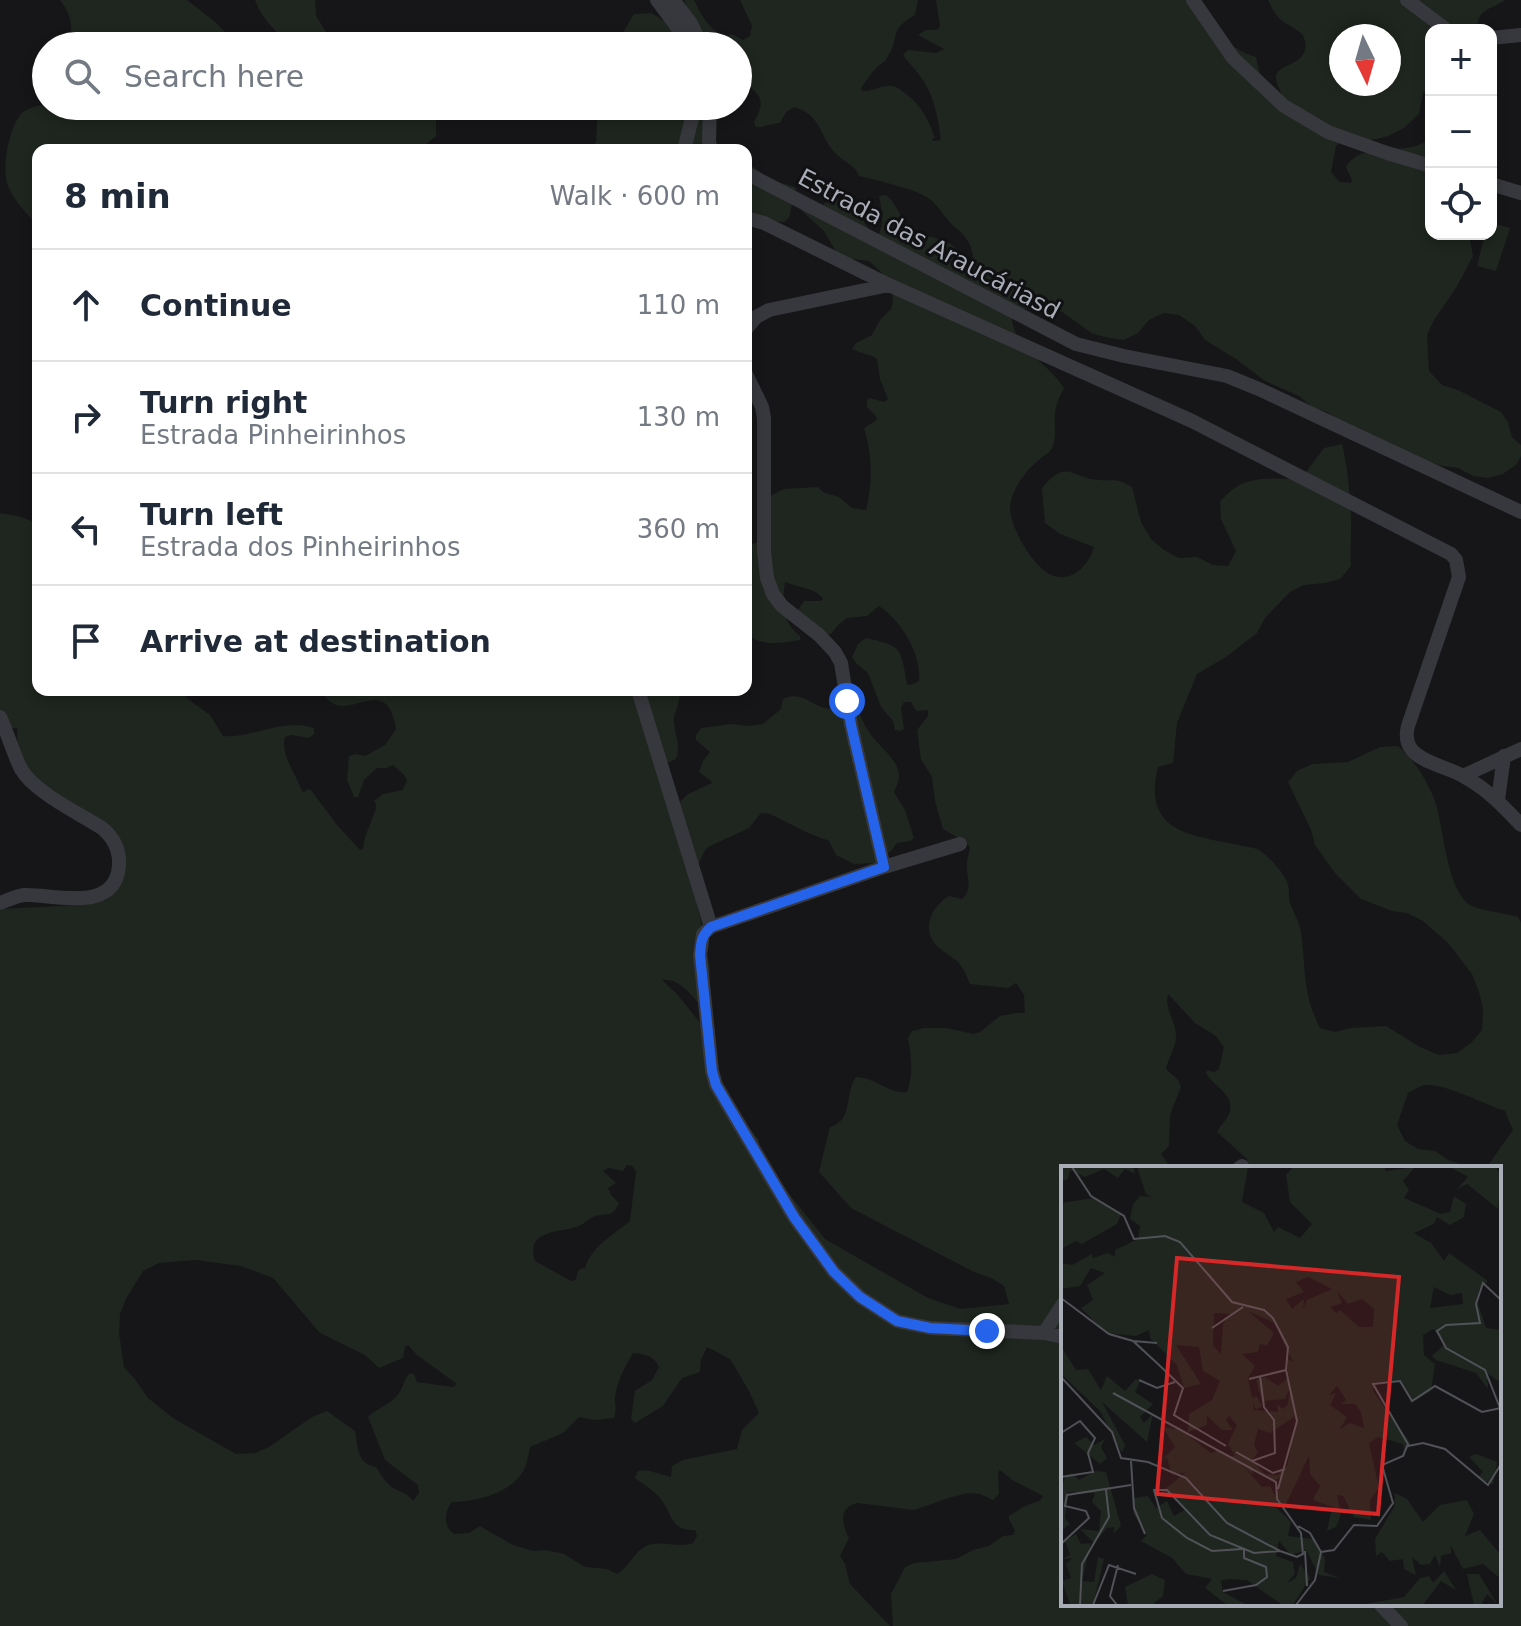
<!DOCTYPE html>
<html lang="en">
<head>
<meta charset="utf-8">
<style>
	:root { --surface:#fff; --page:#f6f6f7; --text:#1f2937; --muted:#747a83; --line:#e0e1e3 }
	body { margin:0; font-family:"DejaVu Sans",sans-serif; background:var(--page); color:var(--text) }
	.controls { position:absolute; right:24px; top:24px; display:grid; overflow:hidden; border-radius:16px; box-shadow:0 4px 12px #0003 }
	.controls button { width:72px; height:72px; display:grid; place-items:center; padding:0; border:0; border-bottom:2px solid var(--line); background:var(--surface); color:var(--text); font:40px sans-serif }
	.compass { position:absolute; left:1329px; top:24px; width:72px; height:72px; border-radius:50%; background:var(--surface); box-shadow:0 4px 12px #0003; rotate:175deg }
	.stop { position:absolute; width:24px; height:24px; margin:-18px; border:6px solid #2563eb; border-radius:50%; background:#fff }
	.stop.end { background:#2563eb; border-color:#fff; box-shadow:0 2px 8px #0008 }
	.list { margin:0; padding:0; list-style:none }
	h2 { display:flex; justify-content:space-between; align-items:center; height:104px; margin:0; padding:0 32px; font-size:34px }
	h2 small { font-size:26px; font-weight:400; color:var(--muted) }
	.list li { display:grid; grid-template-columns:52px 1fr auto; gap:24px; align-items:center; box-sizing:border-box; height:112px; padding:0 32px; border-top:2px solid var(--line) }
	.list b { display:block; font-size:30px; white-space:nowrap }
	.list p { margin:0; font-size:26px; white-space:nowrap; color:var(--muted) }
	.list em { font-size:26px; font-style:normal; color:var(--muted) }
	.icon { flex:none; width:44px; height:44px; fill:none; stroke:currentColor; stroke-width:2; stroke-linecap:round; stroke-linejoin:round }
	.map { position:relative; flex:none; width:1521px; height:1626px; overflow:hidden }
	.search { position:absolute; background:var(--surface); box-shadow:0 4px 12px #0003; left:32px; top:32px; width:720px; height:88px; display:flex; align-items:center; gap:20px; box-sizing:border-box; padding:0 28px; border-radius:44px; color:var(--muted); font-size:30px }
	.panel { position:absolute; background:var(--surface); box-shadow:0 4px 12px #0003; left:32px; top:144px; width:720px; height:552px; border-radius:16px }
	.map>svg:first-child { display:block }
</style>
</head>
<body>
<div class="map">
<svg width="1521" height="1626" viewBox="0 0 1521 1626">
	<rect width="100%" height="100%" fill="#161618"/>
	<!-- green -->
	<path fill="#1e261f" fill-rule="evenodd" d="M60 0H187L214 21 227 34 236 46H69C74 29 71 14 60 0Z
		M255 0H315L316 16 335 46H291C277 32 262 20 255 0Z
		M684 0H694C701 15 709 29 724 37L732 34 743 40 750 36 752 26 740 0H918L915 15C886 32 902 36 887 58 884 63 882 63 877 67 871 73 866 81 861 88L862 91C872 92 879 86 888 86 895 85 901 90 906 94 922 106 928 119 935 138H932L933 141 941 140C938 118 934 94 920 76 915 68 908 63 903 55L908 50 936 53 944 49 918 35 926 30H937L940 26 936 0H1189C1208 23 1225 48 1256 57L1262 82 1282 95C1280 90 1276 83 1276 77 1276 63 1310 66 1305 41 1303 30 1290 27 1282 21 1275 15 1272 8 1268 0H1505C1492 10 1476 8 1478 30H1431V41L1426 42V44L1431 47V86L1423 93 1419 114 1404 128 1388 136 1377 139 1340 142 1336 146 1331 172 1340 182 1351 183 1352 180 1346 167C1360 144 1390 152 1412 147 1418 146 1425 142 1430 140L1431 234H1469L1473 256 1456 288 1434 320 1427 335 1429 371 1442 385 1458 390 1501 412 1508 422 1512 437 1521 445V456L1517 464 1503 474 1488 478 1473 476 1458 468 1442 466 1427 461 1343 423 1327 412 1312 407 1299 396 1265 381 1236 359 1205 340 1195 326 1179 315 1164 313 1149 320 1138 333 1124 340 1109 338 1093 334 1062 312 1046 307 1011 310C1011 350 1046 359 1064 388 1059 398 1055 406 1055 417 1054 428 1057 437 1052 448 1049 454 1044 455 1039 460 1026 470 1012 489 1010 506 1009 526 1034 570 1054 576 1075 582 1089 563 1094 547L1060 534 1045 523 1042 488C1068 457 1071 479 1100 480 1118 481 1115 478 1132 487L1141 522 1151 539 1164 550 1179 558 1197 557 1213 565 1228 566 1236 551 1221 519 1220 501C1225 497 1229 491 1235 488 1252 476 1279 478 1300 480L1324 448 1342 444C1348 467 1352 510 1351 534 1351 545 1350 555 1351 566L1340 579 1325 583 1304 585 1290 592 1265 618 1257 633 1226 657 1197 674 1177 723 1173 763 1158 767C1142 832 1190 835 1239 845 1246 847 1256 847 1262 852 1271 859 1285 874 1288 885 1290 891 1288 898 1290 903 1294 913 1299 922 1301 932 1306 969 1302 992 1320 1028L1335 1032 1350 1028 1386 1026 1420 1047 1439 1055 1457 1053 1471 1043 1482 1030 1483 1009 1479 992 1472 974 1448 943 1423 921 1407 913 1392 911 1361 899 1335 873 1315 845 1311 830 1288 782 1297 771 1312 764 1348 762 1380 747 1398 746C1415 761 1427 780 1435 801 1444 828 1446 889 1470 905 1478 910 1505 913 1518 917L1521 923V1626H893L891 1594 905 1567 914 1563 956 1559 973 1550 989 1546 1003 1536 1013 1535 1015 1531 1009 1519V1516L1023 1507 1041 1500 1043 1496 1012 1480 1000 1470 998 1473 999 1494 993 1500 980 1494 968 1493 952 1497 914 1510 857 1503C838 1508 842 1524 849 1538L840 1556 845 1564 850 1584 890 1626H0V909L82 905 117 877 107 837 45 794 18 757 17 728H10L0 719V513L17 516 38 523V690H180L188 699 210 715 223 736C253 739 283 717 314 728V734L309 738 292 735 285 737C280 754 296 774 302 791L304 792 308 789 311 790 337 825 360 850 363 849 365 837 376 809V804L374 801 383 794 403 790 407 780 404 775 393 765 386 768H377L364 780 358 797H354L347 780 349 756 355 754 365 756 385 745 396 729C388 676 354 715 334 704 329 702 324 695 320 690H688L679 698C679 706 675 711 674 718 673 733 682 742 676 759L668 763 666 767 676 806 688 794 712 783C709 777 702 777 699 771L703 761 710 752 696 740V735L701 728 731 724 748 726 763 724 781 709 783 699C806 687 819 718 840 706L849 714 856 700C859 713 864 726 872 736 881 748 897 759 899 774 900 780 896 787 894 792L905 810 914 838 910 841 897 843 891 851 875 863 854 864 836 855 829 841 808 833 770 814 761 813 749 828 708 847 704 852 699 863 693 890 701 921 710 969 709 991 699 1004C690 993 678 978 662 980L677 994 705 1029 717 1080 744 1122 759 1140V1161L779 1181 825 1239 928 1298 961 1309 1009 1304 1004 1286 991 1278 974 1272 851 1208 819 1172 830 1127C854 1120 844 1094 856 1077 874 1077 889 1094 907 1092 914 1073 911 1057 908 1038L912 1031 924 1028H946L974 1034 980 1032 1000 1016 1017 1013H1025L1024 995 1016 983 1008 988 970 984C967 978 965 971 961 966 955 957 943 953 936 945 921 928 932 906 949 896L962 899C973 889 967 881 967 868 966 861 969 854 970 848L967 843 943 829 935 801 932 777 921 759 917 730 928 716V710L916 711 911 702H904L901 708 904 729 900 731 895 730 893 721 881 707 868 673 856 663 852 657 858 644 866 638C903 646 901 648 907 684L910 685 919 681C922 655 901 620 879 606L867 616 847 618 838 625 831 634H823L798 610 804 601H821L823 598C813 587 799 588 785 582 782 603 782 622 800 636V640C781 643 762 647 746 634V546L758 542 770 496 784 489 818 487 823 492 839 497 852 508 866 510C873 484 872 453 864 428L877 420 876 416 867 407V400L870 398 884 402 888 399 880 379 877 359C869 353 861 354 852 349L856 343 872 335 880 320 891 309 893 303 892 290 883 274 869 261 844 258 838 255 824 231 802 211 800 206 821 208 830 196C840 198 852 207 859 215 866 223 868 231 877 237 885 225 882 210 879 196L886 195C898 204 900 221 914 230 929 241 949 235 959 253L953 256V259L959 267C981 271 973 247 965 237 960 230 952 226 947 219 942 213 937 205 931 200 920 190 876 180 859 176 855 165 844 162 836 154 819 136 822 115 794 107L786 112 780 123C772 123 762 128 756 127L754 122C767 99 761 93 738 81V46H712L690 20ZM1341 36H1389V84H1341ZM1168 994 1195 1023 1216 1036 1224 1047 1219 1069 1214 1072 1207 1070 1206 1073C1214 1088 1238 1095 1228 1116 1225 1122 1220 1126 1217 1132L1247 1159 1246 1168H1472L1448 1160 1435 1151 1418 1149 1405 1141 1397 1125 1408 1093C1413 1090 1420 1086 1425 1085 1448 1084 1483 1104 1505 1111L1513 1130 1486 1168H1499V1604H1063V1168H1168V1164L1161 1154 1169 1146 1170 1115 1181 1087 1178 1080 1166 1069C1168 1060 1176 1045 1176 1038 1177 1022 1164 1010 1168 994ZM627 1165 632 1166 636 1171 630 1221C614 1234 591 1247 585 1268 577 1269 577 1273 576 1280L571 1281 535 1261C525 1230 557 1233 576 1227 583 1225 587 1220 593 1217 606 1212 612 1219 619 1203L611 1195 608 1188 616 1183 603 1171 609 1168 623 1171ZM195 1260 241 1266 273 1278 320 1333 365 1355 379 1368 403 1358 405 1347 408 1345 417 1355 457 1384 453 1387 417 1382 414 1374 410 1373C403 1380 403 1390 396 1397 388 1405 376 1409 368 1417L385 1460 418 1485 419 1493 413 1501C408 1493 404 1494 395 1489 386 1484 382 1476 376 1467 357 1464 358 1447 355 1431L327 1411 312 1417 269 1447 255 1453 236 1454 173 1418 148 1398 134 1378 124 1367 119 1333 120 1314 126 1299 143 1271 159 1263ZM707 1347 730 1359 749 1391 759 1413 742 1430 737 1449 683 1460 672 1466 671 1477 646 1470 638 1471 635 1478C643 1484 653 1490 660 1498 672 1513 670 1531 695 1530L697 1536 693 1543C677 1549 662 1539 646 1546 635 1551 629 1567 617 1574L607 1569 585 1567 564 1554 546 1550 533 1551 513 1545 480 1526 469 1533 454 1534C443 1526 444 1512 452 1502 475 1502 508 1494 522 1473 527 1466 528 1456 530 1447L563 1433 579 1417 595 1420 614 1418C617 1409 615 1406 615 1398 617 1381 625 1367 633 1353 645 1354 654 1356 659 1367L652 1380 635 1391 631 1419 635 1423 663 1406 682 1378 700 1372 701 1360Z
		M652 13 668 24 681 46H615L634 14Z
		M46 104V106H258L261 108 286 106H436V136L419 150H38V227C28 214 14 201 8 186 1 170 9 126 22 113 28 108 39 105 46 104Z
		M598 106H695L705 126 710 150H587L596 142Z
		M746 163C755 167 761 173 770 179 778 184 788 183 796 188L789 218 784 222 746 220Z
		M1491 223 1510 228 1496 271 1477 266 1485 234H1491Z"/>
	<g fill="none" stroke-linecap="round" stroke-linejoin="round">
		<!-- minor -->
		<path stroke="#37383d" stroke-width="14" d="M657 0 675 24 688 46
			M673 0 690 22 702 46
			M1193 0 1233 58 1284 106 1328 132 1387 153 1431 166
			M1407 0 1447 30
			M1491 38 1521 35
			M710 106 709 141 711 150
			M684 150 695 106
			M746 173 1076 344 1124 356 1227 376 1261 390 1521 512
			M1491 184 1521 193
			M746 218 764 223 889 285 1192 421 1451 554 1456 560 1459 577 1408 726C1406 734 1406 743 1412 750 1421 762 1449 768 1463 776 1486 788 1503 806 1521 825
			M746 329 756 317 769 310 889 285
			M746 374 762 407 764 418V551L767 578 773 594 782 606 819 635 835 652 841 663 851 725 884 867
			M638 690 711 927
			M0 717C8 734 13 753 21 769 34 792 80 814 102 828 114 838 120 851 119 866 115 914 54 894 24 895 16 896 8 900 0 903
			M1463 776 1521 749
			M1498 800 1504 756
			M960 844 884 867 711 927 703 934 700 955 712 1071 716 1085 723 1097 794 1217 834 1272 860 1297 897 1321 930 1328 1044 1333 1063 1337
			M1239 1168 1242 1166
			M1044 1333 1063 1304
			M1380 1604 1401 1626"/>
	</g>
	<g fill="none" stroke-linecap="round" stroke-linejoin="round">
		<!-- route -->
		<path stroke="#2563eb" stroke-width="10" d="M847 701 851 725 884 867 711 927C701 936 701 942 700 955L712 1071 716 1085 723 1097 794 1217 834 1272 860 1297 897 1321 930 1328 987 1331"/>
	</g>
	<g text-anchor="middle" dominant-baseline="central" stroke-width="6" stroke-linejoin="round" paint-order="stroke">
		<!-- street labels -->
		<g font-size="24" fill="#a8adb8" stroke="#111113">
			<text transform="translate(929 244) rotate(28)">Estrada das Araucáriasd</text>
		</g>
	</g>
	<!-- overview -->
	<g transform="translate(1061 1166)">
		<rect width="440" height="440" fill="#161618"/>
		<path d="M0 1H73L74 8 64 3 57 12 43 3 24 11 9 4 7 13 0 16ZM76 1H187L181 36 203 47 213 66 217 61 239 72 251 58 229 36 225 9 232 1H323L325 5 354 1 342 15 348 24 343 32 380 48 389 46 393 30 405 38 403 51 389 59 376 51 373 58 353 67 370 77 383 95 388 87 427 115 418 123 416 135 425 162 440 164V217L426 207 427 223 415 207 375 194 371 190 384 178 372 163 362 169 363 189 374 198 370 225 352 236 338 215 312 217V225L350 278 343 284 342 278 317 271 308 277 318 322 309 334 310 354 293 351 282 330 276 329 280 348 275 361 266 365 271 341 252 334 259 320 249 308 248 290 225 338 217 336V340L208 334 230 356 227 370 252 373 264 392 263 406 279 412 258 409 245 384 230 389 218 375 215 390 232 396 234 408 226 417 235 412 239 398 249 412 232 439 220 438 186 414 167 413 160 415 162 426 186 439H166L144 422 151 413 125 408 111 392 80 375 86 369 72 347 73 332 87 330 95 342 106 335 113 350 125 343 113 331 97 329 125 306 111 309 106 292 100 295 114 281 102 261 120 264 150 287 158 284 169 290H174L167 278 176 259 168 250 165 254 172 264H161L146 250V259L127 266 128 248 151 234 159 215 142 205 138 181 115 179 140 218 123 222 116 199 89 172 88 164 75 170 45 167 20 142 32 134 26 119 44 107 30 102 19 120 0 123V97L11 99 31 88 32 92 47 87 54 91V84L77 73 79 60 69 53 72 38 79 30 91 31 85 28ZM247 111 271 123 246 134 242 143 243 133 231 143 225 133 243 126 235 116ZM373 121 389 129 401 127 402 138 369 142ZM276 125 287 138 301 133 313 143 312 161H298L279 144 275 147 269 141 281 137ZM187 145 213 157 232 196 227 193 226 213 217 220 204 211 195 214 201 235 224 233 229 222 227 238 222 243 216 238 217 246 209 245 210 253 205 245 193 244 192 237 195 243 201 241 196 230 191 232 187 212 194 200 181 188 197 186 199 178 206 180 213 167ZM153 147 169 148 162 158 160 188 152 180ZM276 220 285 234 280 238H294L300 246 303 262 289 257 279 263 286 251 269 239 275 227 268 229ZM236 249 226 300 217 309 204 308 191 294 197 286 193 279 197 263 209 267ZM179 297 191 308 193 302 212 315 221 311 215 332 209 320 201 321ZM389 1H435L440 9 437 43 406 18 395 24 407 11ZM33 32 60 48 56 58 21 78 15 75 0 83V37ZM0 180 15 204 27 203 40 224 46 210 64 225 75 213 79 216 74 226 92 238 79 251 83 257 92 248 86 276 41 236 64 279 61 287 39 245 0 208ZM25 271 33 279 44 273 40 281 46 292 39 298 13 277ZM415 288 436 296 432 318 416 312 422 306 408 291ZM34 305 45 306 60 360 53 367V361L46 362 33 377 19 363 38 365 40 345 31 336 34 327 7 326 4 352 9 358 0 365V321L5 310 11 307 18 314ZM334 327 346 333 362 356 379 339 406 334 413 348 404 370 419 364 440 389V413L422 398 402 403 390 380V387L380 390 379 401 374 389 369 398 360 399 351 391 355 409 343 403 342 393 329 395 321 386 315 390 314 373 333 341ZM15 368 20 378 30 377 21 415 33 416 37 391 43 393 32 439H9L1 415 10 412 5 398 11 392 1 393 9 389 4 375ZM383 405 395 424 380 415 362 439 305 438 343 431 359 412 368 410 372 417ZM91 408 104 414 102 430 91 439H67L64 421ZM406 408H418L436 438 426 428 420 439H413Z" fill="#1e261f" fill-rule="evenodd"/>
		<path fill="none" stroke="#505258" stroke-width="2" d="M11 1 30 30 63 50 73 73 104 70 119 76 171 136 203 144 212 152 227 181 225 204 236 255 217 323M0 132 48 168 72 175 97 198 122 222 113 249 165 280M151 162 182 141M72 175 96 177M0 211 51 266 60 292 87 296 125 312 166 357 219 385 236 391 242 388 240 367 216 333 215 316 52 227M188 213 225 204M78 214 96 222 114 216M439 242 424 204 385 182 376 165 385 159 419 157 415 138 422 117 440 134M0 267 19 255 34 272 27 287 32 306 0 311M347 280 362 277 384 283 427 319 440 298M175 286 212 307 224 303M70 295 73 342 84 368M191 295 214 287 213 254 203 241 199 210M237 360 249 367 260 386M0 378 28 352 25 345 4 340 6 329 70 319M181 383 151 385 126 372 101 352 93 324H106L149 369 193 387 219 385M244 385 246 420M260 386 273 384 293 359 316 360 332 337 321 299 342 290 347 278 312 218 339 215 351 235 374 220 421 246 440 242M162 425 195 419 206 411 205 401 183 392V384M19 439 21 398 48 351 45 324M32 439 48 399 75 408M56 439 49 430 57 399M235 439 254 414 260 386"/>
		<path fill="#d62828" fill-opacity="0.15" stroke="#d62828" stroke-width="4" d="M116 92 338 111 317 348 96 328Z"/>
		<rect width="440" height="440" fill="none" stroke="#a8adb8" stroke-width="4"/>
	</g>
</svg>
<div class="controls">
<button>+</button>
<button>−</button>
<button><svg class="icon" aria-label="locate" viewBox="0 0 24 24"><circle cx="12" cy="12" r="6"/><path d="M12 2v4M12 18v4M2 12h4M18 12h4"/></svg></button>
</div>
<svg class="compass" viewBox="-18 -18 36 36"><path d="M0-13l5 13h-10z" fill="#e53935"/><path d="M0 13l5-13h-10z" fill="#747a83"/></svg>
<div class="stop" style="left:847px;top:701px"></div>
<div class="stop end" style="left:987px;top:1331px"></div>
<div class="search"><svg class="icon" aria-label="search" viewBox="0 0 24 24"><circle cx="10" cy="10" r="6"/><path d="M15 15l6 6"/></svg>Search here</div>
<section class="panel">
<h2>8 min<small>Walk · 600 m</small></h2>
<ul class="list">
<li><svg class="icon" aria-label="ahead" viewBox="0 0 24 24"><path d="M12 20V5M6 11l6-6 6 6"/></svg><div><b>Continue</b></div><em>110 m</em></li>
<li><svg class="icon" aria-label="right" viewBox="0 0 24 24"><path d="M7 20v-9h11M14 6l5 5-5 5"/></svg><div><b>Turn right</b><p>Estrada Pinheirinhos</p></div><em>130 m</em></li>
<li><svg class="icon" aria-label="left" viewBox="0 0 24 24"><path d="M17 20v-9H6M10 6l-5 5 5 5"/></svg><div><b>Turn left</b><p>Estrada dos Pinheirinhos</p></div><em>360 m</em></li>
<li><svg class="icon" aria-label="arrive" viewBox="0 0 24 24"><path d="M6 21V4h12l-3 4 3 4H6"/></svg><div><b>Arrive at destination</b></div></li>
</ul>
</section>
</div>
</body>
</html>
